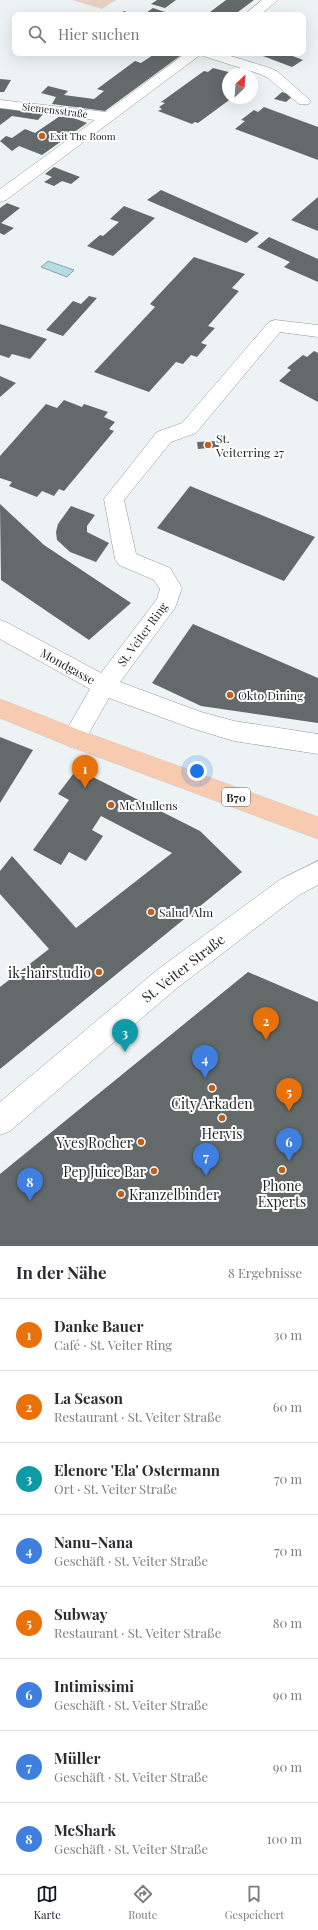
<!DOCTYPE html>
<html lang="de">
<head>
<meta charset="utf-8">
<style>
	:root { --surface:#fff; --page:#f2f2f3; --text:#2b2b33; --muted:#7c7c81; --line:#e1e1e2; --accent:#111827 }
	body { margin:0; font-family:"Playfair Display",serif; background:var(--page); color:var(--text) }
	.compass { position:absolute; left:222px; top:68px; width:36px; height:36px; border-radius:50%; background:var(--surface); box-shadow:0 4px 16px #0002; rotate:25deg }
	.you { position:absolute; left:197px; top:771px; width:14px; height:14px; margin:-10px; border:3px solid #fff; border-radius:50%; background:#1a73e8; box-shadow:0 0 0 6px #1a73e833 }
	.badge { display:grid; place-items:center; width:26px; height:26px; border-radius:50%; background:var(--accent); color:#fff; font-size:13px; font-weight:700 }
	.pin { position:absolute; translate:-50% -33px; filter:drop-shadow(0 1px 2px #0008) }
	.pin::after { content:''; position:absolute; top:21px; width:14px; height:12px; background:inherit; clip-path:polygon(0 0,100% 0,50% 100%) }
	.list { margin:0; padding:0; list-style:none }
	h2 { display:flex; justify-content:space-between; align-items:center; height:52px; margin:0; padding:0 16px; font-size:17px }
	h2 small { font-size:13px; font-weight:400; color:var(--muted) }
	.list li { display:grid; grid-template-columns:26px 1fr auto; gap:12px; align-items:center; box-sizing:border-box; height:72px; padding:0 16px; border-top:1px solid var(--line) }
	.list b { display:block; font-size:15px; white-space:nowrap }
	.list p { margin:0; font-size:13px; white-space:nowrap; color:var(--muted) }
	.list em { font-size:13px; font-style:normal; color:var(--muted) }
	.icon { flex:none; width:22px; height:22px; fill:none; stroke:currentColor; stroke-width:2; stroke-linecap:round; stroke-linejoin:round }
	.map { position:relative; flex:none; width:318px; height:1246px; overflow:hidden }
	.search { position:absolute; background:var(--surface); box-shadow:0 4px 16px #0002; left:12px; right:12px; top:12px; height:44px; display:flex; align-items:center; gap:10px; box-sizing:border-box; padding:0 14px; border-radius:8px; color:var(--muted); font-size:15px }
	.sheet { height:628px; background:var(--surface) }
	nav { display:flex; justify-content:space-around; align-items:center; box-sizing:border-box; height:56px; border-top:1px solid var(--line); background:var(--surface); font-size:11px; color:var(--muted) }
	nav a { display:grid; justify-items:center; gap:2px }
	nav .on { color:var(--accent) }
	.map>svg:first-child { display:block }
</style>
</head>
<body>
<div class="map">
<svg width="318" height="1246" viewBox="0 0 318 1246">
	<rect width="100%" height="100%" fill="#edf3f5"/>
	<!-- green -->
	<path fill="#e6d0c4" d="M72 0H116L102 9Z"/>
	<!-- water -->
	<path fill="#b5dbe3" stroke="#88a3a9" d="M48 261 74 270 67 277 41 267Z"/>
	<!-- building -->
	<path fill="#64696a" d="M157 0H176L165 8 151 4Z
		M226 0H254L234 15H206Z
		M153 8 174 15H143Z
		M124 11 136 15H118Z
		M156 53H184L105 111 52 104 56 97 41 93 48 86 68 91 64 95 94 99 104 91 97 89 135 61 141 63Z
		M255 53H285L303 60 292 67Z
		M213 68 236 74H228V98H232L198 123 195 122 192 124 158 111 162 109 159 107 165 103 161 102 204 71 208 72Z
		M0 79 11 80 4 92H0Z
		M282 92 293 96 286 102 274 99Z
		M0 107 44 113 38 120 12 116 0 125Z
		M264 107 318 127V160L235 129 245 121 241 120 254 110 258 112Z
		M63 114 87 123 42 155 19 146 12 151 0 141 6 136 12 138 25 129 35 133Z
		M54 167 80 177 71 184 62 181 54 186 44 182 52 177 45 174Z
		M161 190 259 233 246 243 147 200Z
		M318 197V231L291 220Z
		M7 203 20 208 1 223 14 228 4 235 0 233V208Z
		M124 206 155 218 113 256 87 246 100 235 103 236 119 222 110 219Z
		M269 237 318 259V282L284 267 290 262 257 247Z
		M194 257 245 274 232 288 239 291 208 326 215 328 201 343 207 345 197 357 191 355 183 364 176 362 149 392 94 372 155 307 150 304Z
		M89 296 97 298 63 336 46 330 73 301 81 304Z
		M0 324 47 339 30 359 12 354 9 358 0 355Z
		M314 351 318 353V402L279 381 291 370 287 368 303 355 307 357Z
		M0 376 16 383 0 397Z
		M64 400 82 407 84 404 108 412 104 417 115 422 109 429 114 431 64 491 59 489 54 496 42 491 37 497 9 486 12 482 0 478V456L46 404 57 408Z
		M217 441 219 447 198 449 197 442Z
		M190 486 315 537 284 581 157 528Z
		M0 504 44 545 131 603 89 640 1 580Z
		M71 506 95 515 87 526V532L109 543 96 562 70 552 57 540 56 532 58 524Z
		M193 624 318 678V723L201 706 152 683Z
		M0 737 33 750 0 803Z
		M77 769 200 831 242 872 0 1069V987L49 949 0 894V871L12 856 76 928 172 853 101 816 92 830 103 836 86 861 69 852 61 865 33 850 69 800 58 794Z
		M248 972 318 1002V1246H0V1174Z"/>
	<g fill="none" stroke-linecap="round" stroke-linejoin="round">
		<!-- minor casing -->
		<g stroke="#929899" stroke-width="1">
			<path id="minor" d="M262 0H278L260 15H244Z
				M186 53H221L270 68 278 72 311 101 309 104H299L268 78 260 74 200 55 6 200 0 202V189L95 120 0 108V100L106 112Z
				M275 320 318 325V337L280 332 196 433 171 442 124 500 136 554 170 568 182 588 175 608 120 682 201 712 234 721 318 734V754L234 741 191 728 109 698 82 745 74 748 66 745 62 738 90 689 0 639V620L8 623 101 673 157 599 160 589 154 580 119 565 115 559 104 499 157 432 182 423 269 322Z
				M318 861V885L299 895 177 988 10 1131 0 1135V1102L157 970 281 879Z"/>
		</g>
		<!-- major casing -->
		<g stroke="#cecece" stroke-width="1">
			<path id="major" d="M0 699 82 731 318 817V839L66 745 0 718Z"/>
		</g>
		<!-- minor -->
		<use href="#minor" fill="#fff" fill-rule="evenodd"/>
		<!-- major -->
		<use href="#major" fill="#f8cab0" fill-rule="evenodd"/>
	</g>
	<!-- markers -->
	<g fill="#bf5e1d" stroke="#fff" stroke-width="1.5">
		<circle cx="42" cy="136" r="4"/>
		<circle cx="208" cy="445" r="4"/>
		<circle cx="230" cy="695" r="4"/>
		<circle cx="111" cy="805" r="4"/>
		<circle cx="151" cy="912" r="4"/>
		<circle cx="99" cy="972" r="4"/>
		<circle cx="212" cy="1088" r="4"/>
		<circle cx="222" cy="1118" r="4"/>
		<circle cx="141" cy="1142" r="4"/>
		<circle cx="282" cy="1170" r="4"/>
		<circle cx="154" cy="1171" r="4"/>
		<circle cx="121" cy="1194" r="4"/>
	</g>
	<g text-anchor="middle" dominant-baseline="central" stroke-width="4" stroke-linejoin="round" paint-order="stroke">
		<!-- far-street labels -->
		<g font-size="10" fill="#1e2021" stroke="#fff">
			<text transform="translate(55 110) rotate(7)">Siemensstraße</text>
		</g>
		<!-- far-poi labels -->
		<g font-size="10" fill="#1e2021" stroke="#fff" text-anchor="start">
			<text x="50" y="136">Exit The Room</text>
		</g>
		<!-- shield labels -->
		<rect fill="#fff" stroke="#626364" stroke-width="1" x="222" y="788" width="28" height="18" rx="3"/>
		<g font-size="11" font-weight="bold" fill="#1e2021">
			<text x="236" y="797">B70</text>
		</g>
		<!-- poi labels -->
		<g font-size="12" fill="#1e2021" stroke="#fff" text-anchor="start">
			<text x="216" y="438">St.<tspan x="216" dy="14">Veiterring 27</tspan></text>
			<text x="238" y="695">Okto Dining</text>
			<text x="119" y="805">McMullens</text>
			<text x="159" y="912">Salud Alm</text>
		</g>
		<!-- street labels -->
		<g font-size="12" fill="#1e2021" stroke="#fff">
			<text transform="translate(142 634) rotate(-54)">St. Veiter Ring</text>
			<text transform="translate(68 666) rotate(29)">Mondgasse</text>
		</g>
		<!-- near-street labels -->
		<g font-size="14" fill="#1e2021" stroke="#fff">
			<text transform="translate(183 968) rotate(-38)">St. Veiter Straße</text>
		</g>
		<!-- near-poi labels -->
		<g font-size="14" fill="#1e2021" stroke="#fff" text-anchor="end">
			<text x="91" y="972">ik-hairstudio</text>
			<text x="212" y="1103" text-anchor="middle">City Arkaden</text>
			<text x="222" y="1133" text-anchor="middle">Hervis</text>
			<text x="133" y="1142">Yves Rocher</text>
			<text x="146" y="1171">Pep Juice Bar</text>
			<text x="282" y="1185" text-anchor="middle">Phone<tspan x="282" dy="16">Experts</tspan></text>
			<text x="129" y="1194" text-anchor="start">Kranzelbinder</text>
		</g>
	</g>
</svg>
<svg class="compass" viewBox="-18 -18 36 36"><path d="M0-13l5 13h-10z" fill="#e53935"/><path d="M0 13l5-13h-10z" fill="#7c7c81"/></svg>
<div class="you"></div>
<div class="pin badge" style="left:85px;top:788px;background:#e8710a">1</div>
<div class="pin badge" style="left:266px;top:1040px;background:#e8710a">2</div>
<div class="pin badge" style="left:125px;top:1052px;background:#0f9aa8">3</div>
<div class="pin badge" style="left:205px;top:1078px;background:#3f7fe0">4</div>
<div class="pin badge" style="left:289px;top:1111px;background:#e8710a">5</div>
<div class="pin badge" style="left:289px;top:1161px;background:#3f7fe0">6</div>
<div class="pin badge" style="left:206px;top:1176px;background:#3f7fe0">7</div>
<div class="pin badge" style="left:30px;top:1201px;background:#3f7fe0">8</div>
<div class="search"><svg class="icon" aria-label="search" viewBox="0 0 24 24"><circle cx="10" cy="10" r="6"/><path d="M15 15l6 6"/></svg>Hier suchen</div>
</div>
<section class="sheet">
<h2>In der Nähe<small>8 Ergebnisse</small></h2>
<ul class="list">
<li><span class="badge" style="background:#e8710a">1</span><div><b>Danke Bauer</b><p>Café · St. Veiter Ring</p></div><em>30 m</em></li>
<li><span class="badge" style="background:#e8710a">2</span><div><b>La Season</b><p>Restaurant · St. Veiter Straße</p></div><em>60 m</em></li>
<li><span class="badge" style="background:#0f9aa8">3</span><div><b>Elenore 'Ela' Ostermann</b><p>Ort · St. Veiter Straße</p></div><em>70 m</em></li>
<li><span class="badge" style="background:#3f7fe0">4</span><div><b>Nanu-Nana</b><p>Geschäft · St. Veiter Straße</p></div><em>70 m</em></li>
<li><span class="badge" style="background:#e8710a">5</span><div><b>Subway</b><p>Restaurant · St. Veiter Straße</p></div><em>80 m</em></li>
<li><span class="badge" style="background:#3f7fe0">6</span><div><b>Intimissimi</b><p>Geschäft · St. Veiter Straße</p></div><em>90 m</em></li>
<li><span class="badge" style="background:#3f7fe0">7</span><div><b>Müller</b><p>Geschäft · St. Veiter Straße</p></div><em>90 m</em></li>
<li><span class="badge" style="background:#3f7fe0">8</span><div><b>McShark</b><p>Geschäft · St. Veiter Straße</p></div><em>100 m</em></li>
</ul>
</section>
<nav>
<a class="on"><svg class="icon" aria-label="map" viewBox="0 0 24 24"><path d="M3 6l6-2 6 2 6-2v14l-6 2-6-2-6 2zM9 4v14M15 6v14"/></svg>Karte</a>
<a><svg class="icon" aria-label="directions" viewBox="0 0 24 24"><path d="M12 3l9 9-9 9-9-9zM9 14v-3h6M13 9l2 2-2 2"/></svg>Route</a>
<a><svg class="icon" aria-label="saved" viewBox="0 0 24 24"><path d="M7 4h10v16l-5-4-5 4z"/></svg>Gespeichert</a>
</nav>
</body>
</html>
